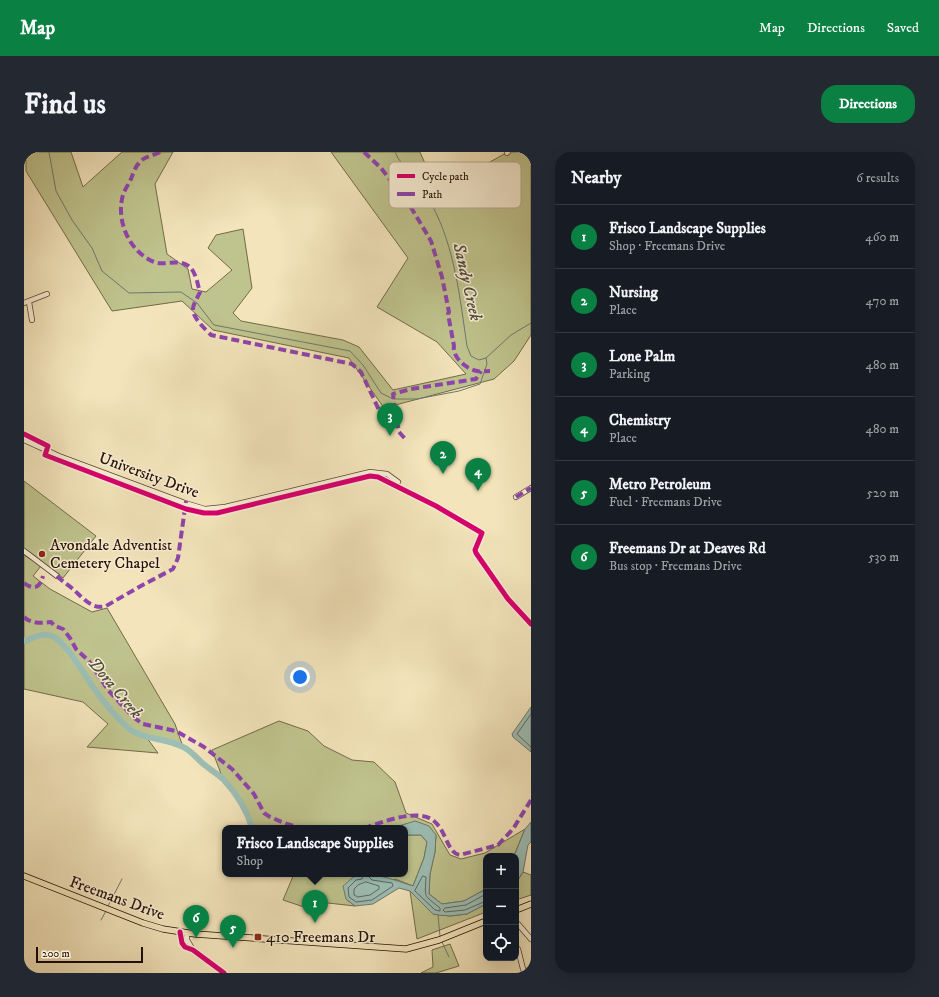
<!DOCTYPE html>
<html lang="en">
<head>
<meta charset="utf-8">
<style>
	:root { --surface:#171b24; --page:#242831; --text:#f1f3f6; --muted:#9ea1a6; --line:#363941; --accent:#0b8043 }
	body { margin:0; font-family:"IM FELL DW Pica",serif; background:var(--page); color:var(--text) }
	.controls { position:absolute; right:12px; bottom:12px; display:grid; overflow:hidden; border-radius:8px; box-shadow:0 4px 16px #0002 }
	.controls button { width:36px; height:36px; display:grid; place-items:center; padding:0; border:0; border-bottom:1px solid var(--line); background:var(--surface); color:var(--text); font:20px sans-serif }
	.scale { position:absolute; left:12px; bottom:10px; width:107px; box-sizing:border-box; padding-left:4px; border:2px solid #251004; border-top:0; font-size:11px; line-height:14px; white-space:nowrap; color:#251004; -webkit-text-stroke:3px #f7edd3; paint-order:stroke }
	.you { position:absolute; left:276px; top:525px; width:14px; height:14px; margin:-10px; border:3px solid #fff; border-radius:50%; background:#1a73e8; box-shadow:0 0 0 6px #1a73e833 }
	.badge { display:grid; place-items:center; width:26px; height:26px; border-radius:50%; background:var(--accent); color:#fff; font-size:13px; font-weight:700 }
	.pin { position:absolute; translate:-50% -33px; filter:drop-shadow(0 1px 2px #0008) }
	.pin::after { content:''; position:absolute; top:21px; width:14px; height:12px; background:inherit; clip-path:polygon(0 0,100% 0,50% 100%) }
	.popup { position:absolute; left:198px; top:673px; width:186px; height:52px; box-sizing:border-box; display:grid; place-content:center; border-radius:8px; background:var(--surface); filter:drop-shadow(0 1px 3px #0005); font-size:13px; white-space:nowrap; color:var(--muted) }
	.popup b { font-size:15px; color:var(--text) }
	.popup::after { content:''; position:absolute; left:50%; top:100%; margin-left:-8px; border:8px solid transparent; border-top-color:var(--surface) }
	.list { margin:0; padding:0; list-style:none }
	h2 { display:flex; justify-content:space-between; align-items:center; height:52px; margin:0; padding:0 16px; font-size:17px }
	h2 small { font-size:13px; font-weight:400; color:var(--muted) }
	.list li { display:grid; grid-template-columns:26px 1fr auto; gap:12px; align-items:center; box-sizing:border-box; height:64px; padding:0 16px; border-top:1px solid var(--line) }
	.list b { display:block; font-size:15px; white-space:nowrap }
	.list p { margin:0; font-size:13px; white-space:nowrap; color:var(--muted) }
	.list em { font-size:13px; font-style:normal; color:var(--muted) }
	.icon { flex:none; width:22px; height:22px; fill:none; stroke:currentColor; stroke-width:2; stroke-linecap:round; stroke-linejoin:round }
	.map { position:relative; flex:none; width:507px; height:821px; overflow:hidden; border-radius:16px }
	header { display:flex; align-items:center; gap:24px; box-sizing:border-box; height:56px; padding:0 20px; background:var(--accent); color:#fff }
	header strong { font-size:19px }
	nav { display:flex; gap:22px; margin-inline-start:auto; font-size:14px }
	.intro { display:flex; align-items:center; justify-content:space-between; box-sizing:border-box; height:96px; padding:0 24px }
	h1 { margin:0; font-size:28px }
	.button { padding:10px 18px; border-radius:16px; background:var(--accent); color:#fff; font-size:14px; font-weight:700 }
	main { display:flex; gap:24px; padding:0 24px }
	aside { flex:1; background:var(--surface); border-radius:16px; box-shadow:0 4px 16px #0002 }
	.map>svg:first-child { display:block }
</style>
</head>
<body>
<header>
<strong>Map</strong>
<nav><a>Map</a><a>Directions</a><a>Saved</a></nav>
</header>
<div class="intro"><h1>Find us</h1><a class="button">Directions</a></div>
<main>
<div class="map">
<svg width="507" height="821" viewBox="0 0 507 821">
	<rect width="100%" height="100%" fill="#f3e4bb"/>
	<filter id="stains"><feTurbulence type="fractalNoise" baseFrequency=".005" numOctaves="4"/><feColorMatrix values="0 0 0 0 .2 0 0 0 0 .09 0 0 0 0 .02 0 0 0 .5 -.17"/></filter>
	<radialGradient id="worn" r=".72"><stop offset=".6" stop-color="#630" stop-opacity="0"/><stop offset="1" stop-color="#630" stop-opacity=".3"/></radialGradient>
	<!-- green -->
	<path fill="#bfc38d" stroke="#726a48" d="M2 0H47L59 35 98 0H149L131 32 143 102 164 117 168 137 182 140 208 118 184 96 192 83 219 77 228 136 209 161 217 169 319 188 335 195 369 238 442 222 413 190 353 155 384 106 307 0H396L413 39 484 0H507V183L490 209 470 227 360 256 325 206 189 178 158 149 88 159 2 19Z
		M0 329 72 384 39 426 0 397Z
		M0 403 17 414 9 424 26 437 68 460 83 456 151 572 159 595 141 588 123 586 134 601 63 595 84 572 59 550 0 537Z
		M255 569 284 579 300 594 328 608 350 610 371 630 382 661 408 672 426 703 437 707 461 701 501 677 490 704H462V737L440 749 418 752 405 742 406 722 411 700 412 683 374 674 368 676H228L225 666 216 649 199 627 188 598Z
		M381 683H397L403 690 400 706 389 734 371 727 322 747 331 754 304 751 292 759 259 748 270 722H381Z
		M499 720 507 723V743L492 748V731Z
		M386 739 409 762 426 764 443 762 462 752V760L393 787Z
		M426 792 435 814 412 821H397L409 815 408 798Z"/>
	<!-- water -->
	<path fill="#9cbeb5" stroke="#6c786e" d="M507 555V600L489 585 488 582Z
		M391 669 405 674 412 683 411 700 406 722 405 742 418 752 440 749 462 737V752L443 762 426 764 414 763 409 762 386 739 375 736 349 752 331 754 322 747 319 734C323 731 328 725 332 724 349 719 373 729 389 734L400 706 403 690 397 683H381V676H368Z
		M507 670V690L504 693 499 720 492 731V704H490L501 677Z"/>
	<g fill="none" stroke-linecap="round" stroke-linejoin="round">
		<!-- shore -->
		<path stroke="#60675c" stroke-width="1" d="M507 562 493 582 507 595
			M339 722 338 727 332 728 324 736 325 745 332 750 348 748 369 734 368 731 348 728 345 725V722
			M399 724 402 725C401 747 399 742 416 756V759L411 758 391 739Z
			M342 730 355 734V737L346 743 334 745 330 743V737L334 733Z
			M462 742 442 753 421 756 419 758 421 760 441 758 462 749"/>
		<!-- stream -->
		<path stroke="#6c786e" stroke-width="1" d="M25 0 32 39 48 68 68 96 78 119 105 141 157 140 173 151 190 173 326 199 339 213 357 241 369 247H393L435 239 456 232 463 212 462 206
			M371 0 374 6C385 22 399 36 408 53 431 96 436 147 443 194L447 204 455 208 462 206 487 183 507 171
			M84 754 98 727
			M414 763 416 784
			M77 768 82 759
			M418 790 425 805"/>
		<!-- river -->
		<path stroke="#9cbeb5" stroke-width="6" d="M0 488 2 489C9 485 19 480 28 484 42 490 60 522 69 535 79 549 90 563 103 575 119 589 141 585 159 595 166 598 172 605 177 610 184 616 192 621 199 627 212 641 223 658 228 676"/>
		<!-- minor casing -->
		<g stroke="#584532" stroke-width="6">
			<path id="minor" d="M483 1 484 0
				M5 150 8 168
				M0 151 23 142
				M0 288 35 304 161 351 181 357 201 355 346 320 363 322 374 330
				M492 345 507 336
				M0 399 33 424
				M492 772H494L507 787
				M156 780 158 791 161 795 169 798 200 821
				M163 781V788L169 798
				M492 795 494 797 499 817 502 821"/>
		</g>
		<!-- major casing -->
		<g stroke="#251004" stroke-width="7">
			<path id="major" d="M0 724 119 771 139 777 171 782 382 797 415 788 462 769
				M492 758 507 752"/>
		</g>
		<!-- minor -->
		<use href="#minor" stroke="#f7edd3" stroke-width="4.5"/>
		<!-- major -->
		<use href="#major" stroke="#f3e4bb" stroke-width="5.5"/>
		<!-- quiet -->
		<path stroke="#8e44ad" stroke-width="4" stroke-dasharray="8 4" stroke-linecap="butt" d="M136 0C129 4 120 4 115 11 111 15 109 22 107 27 104 33 99 40 98 47 93 71 106 100 130 110 140 114 154 107 163 113 172 118 173 131 176 140 174 145 169 152 169 157 168 165 182 178 187 183L328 212 337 220 356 260 371 259 375 280 383 289
			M340 0 357 16 386 54 397 72 407 89 418 125 425 160 424 162 430 194C428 205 442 217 453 219 457 220 462 219 466 219
			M371 259 369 242 387 237 452 227 457 219
			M492 345 507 336
			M33 424C39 430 46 434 51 439 60 447 69 458 82 454L115 435 149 417 154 406 162 349
			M0 431C11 439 16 435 19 424
			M0 465C7 472 19 471 27 470L31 474 39 477 46 486 52 497 65 509 84 538 109 565 119 572 152 579 180 595 208 617 230 642 240 661 246 665 263 672 278 676
			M340 676C356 671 381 661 398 664 423 667 420 701 436 703L474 693 489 677 507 648"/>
		<!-- cycleway casing -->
		<g stroke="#f7edd3" stroke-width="8">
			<path id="cycleway" d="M0 282 24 294 21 303 162 357 180 361H193L346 324 354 325 412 354 458 381 451 398 452 401 484 447 507 472
				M156 780 158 791 161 795 169 798 200 821"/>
		</g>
		<!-- cycleway -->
		<use href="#cycleway" stroke="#d6006c" stroke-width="5"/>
	</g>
	<!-- markers -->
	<g fill="#8f2418" stroke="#f7edd3" stroke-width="1.5">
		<circle cx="18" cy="402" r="4"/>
		<rect x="230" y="781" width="8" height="8" rx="2"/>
	</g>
	<g text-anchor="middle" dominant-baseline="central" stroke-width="3" stroke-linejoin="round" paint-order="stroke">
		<!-- street labels -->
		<g font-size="16" fill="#251004" stroke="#f7edd3">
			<text transform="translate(125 323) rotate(20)">University Drive</text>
			<text transform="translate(93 746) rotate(20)">Freemans Drive</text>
		</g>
		<!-- poi labels -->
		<g font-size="16" fill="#251004" stroke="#f7edd3" text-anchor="start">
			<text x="26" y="393">Avondale Adventist<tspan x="26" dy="18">Cemetery Chapel</tspan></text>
			<text x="242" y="785">410 Freemans Dr</text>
		</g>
		<!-- water labels -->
		<g font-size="17" font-style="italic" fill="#4f4d42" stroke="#f7edd3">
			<text transform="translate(443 130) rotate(77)">Sandy Creek</text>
			<text transform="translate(91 536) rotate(50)">Dora Creek</text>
		</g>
	</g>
	<!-- legend -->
	<rect x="365" y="10" width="132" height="46" rx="6" fill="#f7edd3" stroke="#b8ab95" stroke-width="1"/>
	<rect x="373" y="22" width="18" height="4" fill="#d6006c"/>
	<rect x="373" y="40" width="18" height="4" fill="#8e44ad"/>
	<g font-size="11" fill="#251004">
		<text x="398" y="28">Cycle path</text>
		<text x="398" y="46">Path</text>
	</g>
	<rect width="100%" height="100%" filter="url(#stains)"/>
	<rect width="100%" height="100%" fill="url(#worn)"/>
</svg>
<div class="controls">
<button>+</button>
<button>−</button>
<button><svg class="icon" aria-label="locate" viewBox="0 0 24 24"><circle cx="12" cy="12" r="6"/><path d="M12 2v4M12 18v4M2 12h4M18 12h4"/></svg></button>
</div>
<div class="scale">200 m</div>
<div class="you"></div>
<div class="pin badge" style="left:291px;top:771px">1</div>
<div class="popup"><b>Frisco Landscape Supplies</b>Shop</div>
<div class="pin badge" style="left:419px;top:322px">2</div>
<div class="pin badge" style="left:366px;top:284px">3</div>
<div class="pin badge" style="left:454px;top:339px">4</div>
<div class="pin badge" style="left:209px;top:796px">5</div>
<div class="pin badge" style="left:172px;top:786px">6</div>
</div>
<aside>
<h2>Nearby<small>6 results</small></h2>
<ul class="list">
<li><span class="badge">1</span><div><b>Frisco Landscape Supplies</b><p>Shop · Freemans Drive</p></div><em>460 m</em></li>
<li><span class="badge">2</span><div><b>Nursing</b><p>Place</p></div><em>470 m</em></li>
<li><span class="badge">3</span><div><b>Lone Palm</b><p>Parking</p></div><em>480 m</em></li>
<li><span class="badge">4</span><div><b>Chemistry</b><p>Place</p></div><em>480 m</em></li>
<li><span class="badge">5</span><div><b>Metro Petroleum</b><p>Fuel · Freemans Drive</p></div><em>520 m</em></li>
<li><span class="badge">6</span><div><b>Freemans Dr at Deaves Rd</b><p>Bus stop · Freemans Drive</p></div><em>530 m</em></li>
</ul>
</aside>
</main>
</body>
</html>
